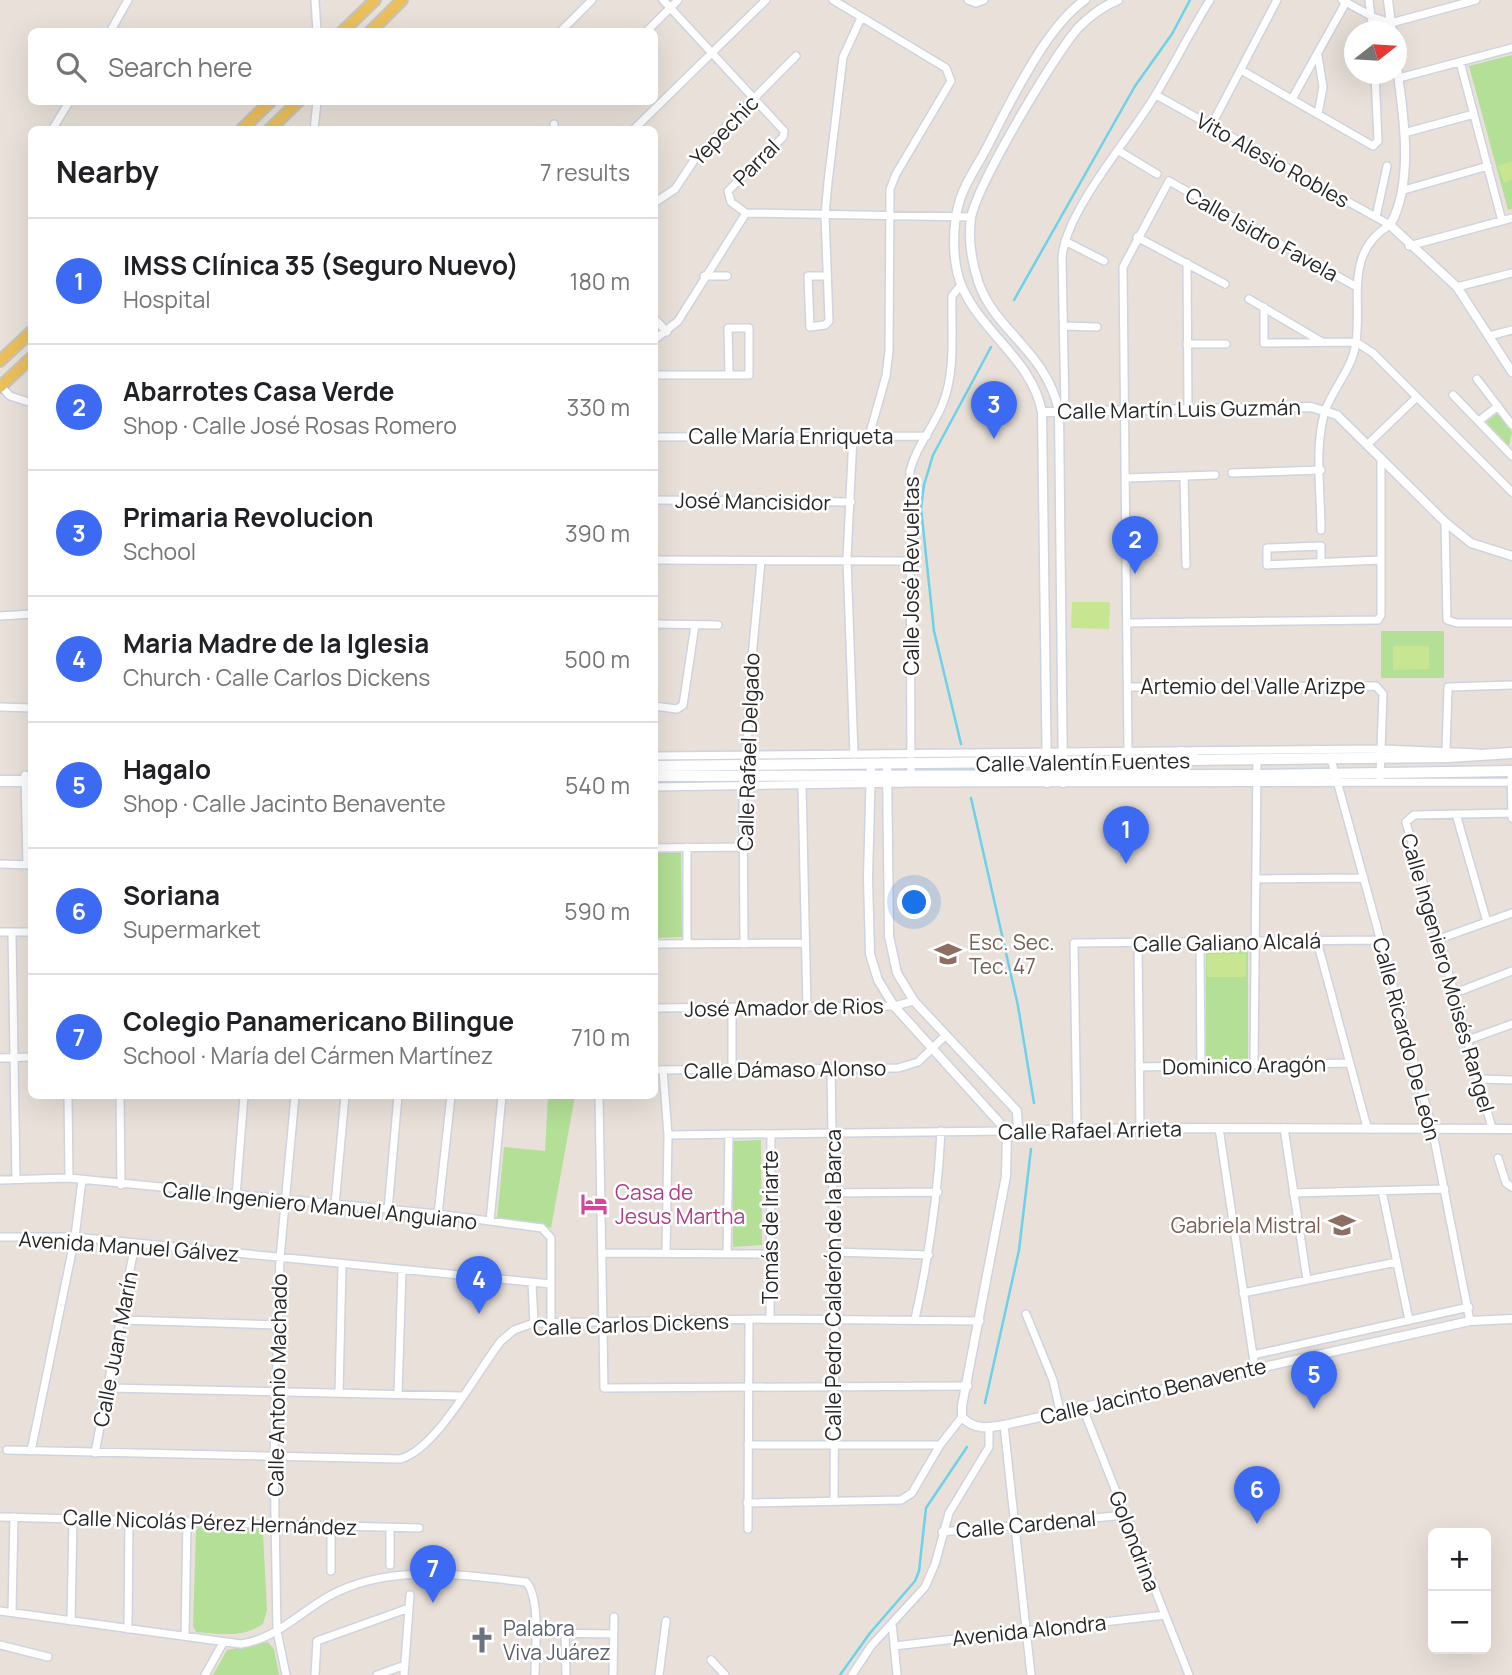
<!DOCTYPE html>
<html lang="en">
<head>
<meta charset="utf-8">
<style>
	:root { --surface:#fff; --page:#f2f2f2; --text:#202124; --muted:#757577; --line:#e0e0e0; --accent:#3c6af3 }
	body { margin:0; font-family:Manrope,sans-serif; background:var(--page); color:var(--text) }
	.controls { position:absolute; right:21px; bottom:21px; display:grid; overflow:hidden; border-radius:10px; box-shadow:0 7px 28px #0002 }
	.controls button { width:63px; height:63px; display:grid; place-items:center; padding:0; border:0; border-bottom:2px solid var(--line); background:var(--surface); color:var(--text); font:35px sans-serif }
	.compass { position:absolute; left:1344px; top:21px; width:63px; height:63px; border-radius:50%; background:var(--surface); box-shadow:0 7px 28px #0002; rotate:73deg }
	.you { position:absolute; left:915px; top:903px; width:24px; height:24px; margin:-18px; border:5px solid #fff; border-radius:50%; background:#1a73e8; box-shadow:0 0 0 10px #1a73e833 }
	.badge { display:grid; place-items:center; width:46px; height:46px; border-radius:50%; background:var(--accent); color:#fff; font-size:23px; font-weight:700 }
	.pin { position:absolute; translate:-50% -58px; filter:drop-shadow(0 2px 4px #0008) }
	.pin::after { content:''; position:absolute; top:37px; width:24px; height:21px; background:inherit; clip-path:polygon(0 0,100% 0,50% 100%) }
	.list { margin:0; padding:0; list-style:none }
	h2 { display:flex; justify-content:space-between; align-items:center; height:91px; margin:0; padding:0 28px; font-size:30px }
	h2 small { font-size:23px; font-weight:400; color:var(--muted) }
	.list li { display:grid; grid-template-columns:46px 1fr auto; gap:21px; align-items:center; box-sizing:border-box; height:126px; padding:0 28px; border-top:2px solid var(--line) }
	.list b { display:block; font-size:26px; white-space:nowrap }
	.list p { margin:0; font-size:23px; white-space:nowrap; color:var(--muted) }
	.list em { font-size:23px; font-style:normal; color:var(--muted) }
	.icon { flex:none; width:38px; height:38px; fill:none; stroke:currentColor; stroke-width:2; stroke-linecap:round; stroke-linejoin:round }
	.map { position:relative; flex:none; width:1512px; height:1675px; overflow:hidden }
	.search { position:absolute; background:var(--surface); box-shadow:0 7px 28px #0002; left:28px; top:28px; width:630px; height:77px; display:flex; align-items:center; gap:18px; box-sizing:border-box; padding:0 24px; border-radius:10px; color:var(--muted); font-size:26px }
	.panel { position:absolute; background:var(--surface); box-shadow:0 7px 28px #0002; left:28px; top:126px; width:630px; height:973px; border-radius:10px }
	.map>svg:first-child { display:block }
</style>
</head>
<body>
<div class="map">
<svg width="1512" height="1675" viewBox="0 0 1512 1675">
	<rect width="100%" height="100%" fill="#e9e1d9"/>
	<!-- green -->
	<path fill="#b4df96" d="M1512 55V209L1508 210 1469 66Z
		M1498 413 1512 432 1509 446 1486 422Z
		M1381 631H1444V678H1381Z
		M654 853H681L682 937 655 938Z
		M1206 949H1248V1059H1206Z
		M548 1096H575L551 1228 497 1219 504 1147 545 1151Z
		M761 1140 762 1245 733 1247V1141Z
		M199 1527 260 1528 263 1534 267 1610 263 1624C243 1638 220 1634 196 1632L193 1626 196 1531Z
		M268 1642 274 1649 279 1675H213L227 1650Z"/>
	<!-- pitch -->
	<path fill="#c8e692" d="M1512 161V180L1504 183 1498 166Z
		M1072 602H1110L1109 629 1071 628Z
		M1393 646H1429V669L1393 670Z
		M1207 954H1246V977H1207Z"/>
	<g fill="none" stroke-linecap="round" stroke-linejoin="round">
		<!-- stream -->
		<path stroke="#6dd1ea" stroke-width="2.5" d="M1014 300 1135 86 1172 34 1190 0
			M961 744 934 631 921 508 924 485 933 455 991 347
			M971 798 1018 1006 1034 1103
			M985 1403 1019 1250 1031 1149
			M840 1675 870 1633 915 1581 919 1571 926 1508 967 1447"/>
		<!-- minor casing -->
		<g stroke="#ced3e0" stroke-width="10">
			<path id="minor" d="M315 0 317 32
				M663 0 784 131 783 137 728 191 731 202 746 213
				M833 0 946 68 951 81 896 174 890 189 889 351 886 376 869 436
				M968 0 976 3 984 0
				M1342 0 1373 17 1391 23 1476 0
				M1369 0 1373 32
				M110 32 128 0
				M560 32 592 0
				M646 32 678 0
				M1318 56 1323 87 1318 114
				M1460 62 1502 221
				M1241 70 1373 146 1378 141 1375 74
				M1399 78 1512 48
				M1156 95 1390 225
				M1292 99 1346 2
				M554 124V130
				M1211 126 1277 0
				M52 130 69 102
				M314 130 317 102
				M633 130 766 0
				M1404 133 1474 114
				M1119 151 1157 174
				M1404 190 1488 166
				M654 203 675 189 697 156 796 56
				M746 213 971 217
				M1376 217 1387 166
				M1137 237 1225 284
				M1065 241 1104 261
				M1409 246 1512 218
				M1187 263 1188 410
				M704 276H727
				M827 276H808L810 327 825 325 829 321 825 215 828 182 843 57 861 18
				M1457 287 1512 273
				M1249 299 1322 342
				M1264 307V343L1356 342 1373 353 1512 492
				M654 318 667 332
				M1064 326 1097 327
				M1489 336 1512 330
				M654 340 678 321 746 213
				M1187 344H1226
				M654 375H749V328H728L729 374
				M1477 379 1512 425
				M0 385 10 396 32 403
				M1453 395 1512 456
				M1065 411 1062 257C1066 210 1131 137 1156 94 1175 63 1191 30 1210 0
				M1479 421 1498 406
				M853 436 847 559 854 755
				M654 437 927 436
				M1368 444 1417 397
				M1232 473 1321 470
				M1184 476 1186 565
				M1126 478 1215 475
				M654 500 851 502
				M1445 522 1447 620 1457 623H1512
				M1321 530C1321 492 1314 447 1325 411 1333 388 1353 368 1356 342 1362 300 1344 252 1390 225
				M654 560 908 561
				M1321 562V546L1267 548V565L1381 560
				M0 616 32 614
				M1127 623 1378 620 1381 615V458
				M654 624 718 625
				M1128 687 1376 686 1383 694 1380 777
				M654 706 677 709 683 705 695 625
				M0 707 32 708
				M1446 750 1448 687 1512 685
				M1128 752 1123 267 1169 181 1355 286
				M654 756 1382 749 1478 753
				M747 758 749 689 761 561
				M1331 759 1432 1128 1470 1321
				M1511 771 1512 818
				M25 775 27 865
				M911 779 910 471C916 446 934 427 943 403 956 370 951 331 952 296L961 285
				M743 783 744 944
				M802 785 807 1008
				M654 787 912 783 1510 782
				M1456 814 1487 922
				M654 848 743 847
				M0 864 31 865
				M1256 879 1364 878
				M0 932H32
				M12 932 16 1179
				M1439 939 1512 913
				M1317 941 1367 1127
				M1138 943 1140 1128
				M1200 943 1201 1066
				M654 944 805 943
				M687 944V847
				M1455 993 1512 971
				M654 1008 894 1006 914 1001
				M1468 1040 1512 1024
				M0 1058 32 1057
				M1254 1064 1257 760
				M1139 1067 1348 1063
				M732 1069V1008
				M831 1069 835 1320 834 1501
				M654 1070 898 1068 918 1062 946 1035
				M663 1070 668 1135 666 1253
				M1480 1079 1512 1080
				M68 1096 69 1178
				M120 1096 121 1185
				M599 1096 604 1388 968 1386
				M1219 1128 1255 1369
				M1284 1128 1307 1280
				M1492 1128 1406 822 1414 815 1511 813
				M1077 1129 1074 943 1381 940
				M668 1135 1007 1131
				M1498 1158 1506 1183 1512 1187
				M0 1180 69 1178 438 1214 542 1228 551 1238V1322
				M1382 1191 1409 1320
				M833 1193 938 1192
				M1293 1193 1445 1189
				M236 1196 244 1096
				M335 1205 345 1096
				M388 1210 398 1096
				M438 1214 451 1096
				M490 1221 502 1096
				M0 1237H75L551 1284
				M834 1252 929 1255
				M603 1253 770 1254
				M727 1254 729 1134
				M532 1283 534 1323
				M1243 1293 1397 1262
				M1026 1314 1053 1380 1060 1411
				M770 1319 771 1134
				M915 1319C929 1256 938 1195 941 1131
				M122 1320 278 1325
				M1253 1355 1469 1307
				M108 1388 461 1396
				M339 1393 342 1265
				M398 1394 402 1270
				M1082 1406 1189 1675
				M1004 1425 1031 1675
				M748 1445H940
				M7 1450 400 1459C437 1449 476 1373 501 1341L514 1330 534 1323 770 1319 980 1321
				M31 1451 75 1237 82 1180
				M95 1453 135 1244
				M747 1503 901 1500 912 1493 940 1445 962 1417
				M1 1517 419 1528
				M390 1528V1565
				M748 1529 749 1320
				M942 1532 1126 1515
				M331 1571V1525
				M0 1611 241 1644C276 1639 299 1613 329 1596 388 1563 462 1575 526 1582 541 1597 535 1653 535 1675
				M12 1612 14 1517
				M71 1621 73 1517
				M892 1623 897 1675
				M128 1629 129 1519
				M565 1632 566 1675
				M549 1633 613 1634
				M185 1636 187 1521
				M0 1645 48 1657
				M894 1646 1165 1615
				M711 1660 725 1675
				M205 1675 223 1643
				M286 1675 277 1631 274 1457 280 1258 295 1096
				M315 1675 317 1641 409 1608
				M377 1675 405 1665
				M404 1675 410 1595
				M613 1675 614 1617
				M659 1675 666 1621
				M852 1675 871 1646 925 1587 935 1564 949 1513 989 1447V1428"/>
		</g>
		<!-- tertiary casing -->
		<g stroke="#ced3e0" stroke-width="11">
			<path id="tertiary" d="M1388 0 1392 32
				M1396 61C1403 109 1415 183 1390 225L1457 287 1512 372
				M1042 412 1311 407 1337 415 1445 522 1471 543 1512 556
				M871 764 868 878 870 954 878 980 894 1006 1007 1131 1006 1176 962 1406V1417C974 1430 987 1428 1004 1425L1470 1321 1512 1319
				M887 764 889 936 897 973 914 1001 1017 1111 1018 1131
				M1047 783 1042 412C1032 360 983 334 962 287 952 264 952 227 959 203 964 184 976 168 985 151 1008 107 1045 27 1085 0
				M1063 783 1059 411C1045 349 995 332 978 281 972 262 968 238 971 218 977 185 1055 53 1079 27 1090 16 1103 6 1118 0
				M1007 1131 1140 1128 1512 1129"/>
		</g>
		<!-- secondary casing -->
		<g stroke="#ced3e0" stroke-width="13">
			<path id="secondary" d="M1181 752 1197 760
				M654 766 1449 757 1512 753
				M654 776 1256 775 1512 771
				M0 781H32"/>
		</g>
		<!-- primary casing -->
		<g stroke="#c3c3c3" stroke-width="14">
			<path id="primary" d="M342 32 375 0
				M370 32 402 0
				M241 130 270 102
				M269 130 298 102
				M0 361 32 331
				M0 387 32 357"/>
		</g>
		<!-- minor -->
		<use href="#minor" stroke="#fff" stroke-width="7"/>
		<!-- tertiary -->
		<use href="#tertiary" stroke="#fff" stroke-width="8"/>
		<!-- secondary -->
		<use href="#secondary" stroke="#fff" stroke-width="10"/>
		<!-- primary -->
		<use href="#primary" stroke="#ebc05c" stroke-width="10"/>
	</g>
	<!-- icons -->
	<defs>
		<g id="school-bare" transform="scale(2.1)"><path d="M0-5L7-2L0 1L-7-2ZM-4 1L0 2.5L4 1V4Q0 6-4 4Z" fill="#8d6e63" stroke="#fff" stroke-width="2.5" paint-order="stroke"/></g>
		<g id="hotel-bare" transform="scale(2.1)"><path d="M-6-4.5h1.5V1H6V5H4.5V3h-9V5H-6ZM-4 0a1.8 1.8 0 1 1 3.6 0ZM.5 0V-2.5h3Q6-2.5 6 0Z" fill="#d1479c" stroke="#fff" stroke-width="2.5" paint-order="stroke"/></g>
		<g id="church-bare" transform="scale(2.1)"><path d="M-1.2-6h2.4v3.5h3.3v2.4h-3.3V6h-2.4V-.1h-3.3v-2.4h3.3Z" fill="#6b7280" stroke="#fff" stroke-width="2.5" paint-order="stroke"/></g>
	</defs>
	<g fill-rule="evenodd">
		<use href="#school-bare" x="948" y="954"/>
		<use href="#hotel-bare" x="594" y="1204"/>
		<use href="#school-bare" x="1342" y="1225"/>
		<use href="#church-bare" x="482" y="1640"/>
	</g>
	<g text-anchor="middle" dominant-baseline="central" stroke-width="5" stroke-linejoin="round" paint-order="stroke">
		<!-- street labels -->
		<g font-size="21" fill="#272727" stroke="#fff">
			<text transform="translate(724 130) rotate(-46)">Yepechic</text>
			<text transform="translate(1273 160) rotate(29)">Vito Alesio Robles</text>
			<text transform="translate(756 162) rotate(-45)">Parral</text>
			<text transform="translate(1262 234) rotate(29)">Calle Isidro Favela</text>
			<text transform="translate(1179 409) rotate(-1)">Calle Martín Luis Guzmán</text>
			<text x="791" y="436">Calle María Enriqueta</text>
			<text transform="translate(753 501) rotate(1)">José Mancisidor</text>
			<text transform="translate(911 576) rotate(-90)">Calle José Revueltas</text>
			<text x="1253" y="686">Artemio del Valle Arizpe</text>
			<text transform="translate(748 752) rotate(-88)">Calle Rafael Delgado</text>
			<text transform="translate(1083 762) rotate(-1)">Calle Valentín Fuentes</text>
			<text transform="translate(1227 942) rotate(-1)">Calle Galiano Alcalá</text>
			<text transform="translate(1448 973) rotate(74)">Calle Ingeniero Moisés Rangel</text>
			<text transform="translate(784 1007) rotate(-1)">José Amador de Rios</text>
			<text transform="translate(1407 1039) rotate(75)">Calle Ricardo De León</text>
			<text transform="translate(1244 1065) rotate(-1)">Dominico Aragón</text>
			<text transform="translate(785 1069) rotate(-1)">Calle Dámaso Alonso</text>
			<text transform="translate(1090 1130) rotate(-1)">Calle Rafael Arrieta</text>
			<text transform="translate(320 1205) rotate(6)">Calle Ingeniero Manuel Anguiano</text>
			<text transform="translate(770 1227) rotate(-90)">Tomás de Iriarte</text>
			<text transform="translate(129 1246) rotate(4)">Avenida Manuel Gálvez</text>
			<text transform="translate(833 1285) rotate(-90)">Calle Pedro Calderón de la Barca</text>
			<text transform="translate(631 1324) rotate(-2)">Calle Carlos Dickens</text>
			<text transform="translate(115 1349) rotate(-79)">Calle Juan Marín</text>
			<text transform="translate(277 1385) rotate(-89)">Calle Antonio Machado</text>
			<text transform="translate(1153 1391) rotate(-13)">Calle Jacinto Benavente</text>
			<text transform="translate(210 1522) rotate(2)">Calle Nicolás Pérez Hernández</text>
			<text transform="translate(1026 1524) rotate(-5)">Calle Cardenal</text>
			<text transform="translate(1135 1541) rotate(69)">Golondrina</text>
			<text transform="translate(1029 1630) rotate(-6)">Avenida Alondra</text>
		</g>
		<!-- education labels -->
		<g font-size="21" fill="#785e54" stroke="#fff" text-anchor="start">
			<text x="969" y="942">Esc. Sec.<tspan x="969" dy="24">Tec. 47</tspan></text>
			<text x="1321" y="1225" text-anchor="end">Gabriela Mistral</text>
		</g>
		<!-- hotel labels -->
		<g font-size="21" fill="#b23c85" stroke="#fff" text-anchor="start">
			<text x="615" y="1192">Casa de<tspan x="615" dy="24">Jesus Martha</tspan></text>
		</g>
		<!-- worship labels -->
		<g font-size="21" fill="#5b616d" stroke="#fff" text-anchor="start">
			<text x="503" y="1628">Palabra<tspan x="503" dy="24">Viva Juárez</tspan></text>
		</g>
	</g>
</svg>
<div class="controls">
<button>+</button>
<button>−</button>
</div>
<svg class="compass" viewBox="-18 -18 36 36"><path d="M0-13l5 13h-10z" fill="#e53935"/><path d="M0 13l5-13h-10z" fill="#757577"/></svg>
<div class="you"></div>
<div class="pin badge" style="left:1126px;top:864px">1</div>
<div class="pin badge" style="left:1135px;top:574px">2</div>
<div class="pin badge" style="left:994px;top:439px">3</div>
<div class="pin badge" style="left:479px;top:1314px">4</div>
<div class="pin badge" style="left:1314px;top:1409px">5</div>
<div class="pin badge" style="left:1257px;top:1524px">6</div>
<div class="pin badge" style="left:433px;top:1603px">7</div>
<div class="search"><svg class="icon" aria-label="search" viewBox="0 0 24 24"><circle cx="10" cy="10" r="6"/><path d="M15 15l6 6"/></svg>Search here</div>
<section class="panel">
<h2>Nearby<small>7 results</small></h2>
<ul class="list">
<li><span class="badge">1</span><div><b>IMSS Clínica 35 (Seguro Nuevo)</b><p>Hospital</p></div><em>180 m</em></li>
<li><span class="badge">2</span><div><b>Abarrotes Casa Verde</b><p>Shop · Calle José Rosas Romero</p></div><em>330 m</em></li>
<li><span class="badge">3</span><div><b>Primaria Revolucion</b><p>School</p></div><em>390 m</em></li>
<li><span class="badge">4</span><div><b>Maria Madre de la Iglesia</b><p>Church · Calle Carlos Dickens</p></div><em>500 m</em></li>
<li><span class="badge">5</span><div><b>Hagalo</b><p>Shop · Calle Jacinto Benavente</p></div><em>540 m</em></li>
<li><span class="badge">6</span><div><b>Soriana</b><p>Supermarket</p></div><em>590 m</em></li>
<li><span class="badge">7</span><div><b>Colegio Panamericano Bilingue</b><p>School · María del Cármen Martínez</p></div><em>710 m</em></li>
</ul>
</section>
</div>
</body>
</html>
